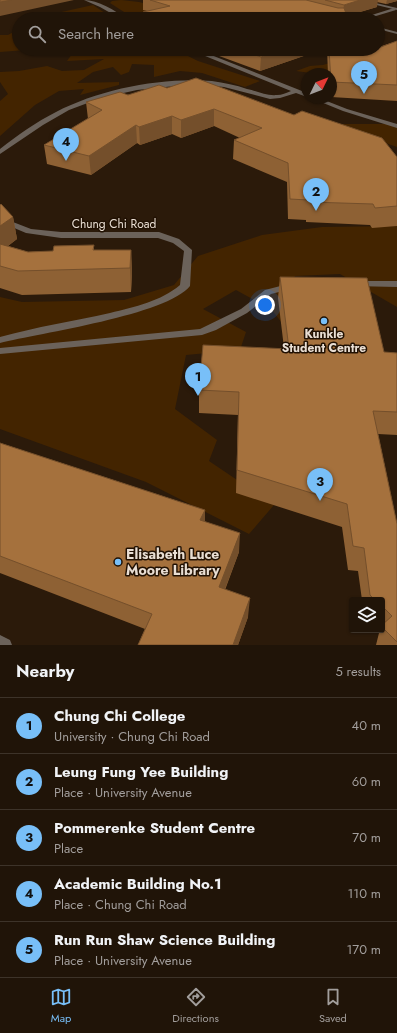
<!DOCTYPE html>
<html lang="en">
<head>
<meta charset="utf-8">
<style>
	:root { --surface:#201408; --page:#281d12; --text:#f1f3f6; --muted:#a29e9c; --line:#3d3329; --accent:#78bff8 }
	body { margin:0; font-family:Jost,sans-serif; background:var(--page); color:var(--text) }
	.controls { position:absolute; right:12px; bottom:12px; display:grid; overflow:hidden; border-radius:4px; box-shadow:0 1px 3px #0004 }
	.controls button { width:36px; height:36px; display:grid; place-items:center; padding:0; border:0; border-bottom:1px solid var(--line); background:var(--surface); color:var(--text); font:20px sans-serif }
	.compass { position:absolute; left:301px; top:68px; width:36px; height:36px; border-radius:50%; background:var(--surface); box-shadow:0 1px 3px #0004; rotate:47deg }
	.you { position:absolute; left:265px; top:305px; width:14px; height:14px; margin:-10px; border:3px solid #fff; border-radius:50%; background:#1a73e8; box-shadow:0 0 0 6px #1a73e833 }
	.badge { display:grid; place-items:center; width:26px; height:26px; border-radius:50%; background:var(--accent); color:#111; font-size:13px; font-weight:700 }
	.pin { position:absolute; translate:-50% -33px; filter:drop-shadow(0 1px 2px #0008) }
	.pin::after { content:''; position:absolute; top:21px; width:14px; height:12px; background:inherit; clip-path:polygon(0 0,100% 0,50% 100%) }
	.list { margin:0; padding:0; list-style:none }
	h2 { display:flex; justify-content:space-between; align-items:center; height:52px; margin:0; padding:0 16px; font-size:17px }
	h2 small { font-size:13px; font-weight:400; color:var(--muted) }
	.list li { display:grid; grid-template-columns:26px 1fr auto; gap:12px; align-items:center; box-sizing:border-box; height:56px; padding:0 16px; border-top:1px solid var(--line) }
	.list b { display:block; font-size:15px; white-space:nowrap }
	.list p { margin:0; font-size:13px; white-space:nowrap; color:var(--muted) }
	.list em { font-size:13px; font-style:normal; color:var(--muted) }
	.icon { flex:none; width:22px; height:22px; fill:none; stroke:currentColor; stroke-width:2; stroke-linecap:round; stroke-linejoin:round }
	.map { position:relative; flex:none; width:397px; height:645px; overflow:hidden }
	.search { position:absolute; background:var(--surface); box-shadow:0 1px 3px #0004; left:12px; right:12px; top:12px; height:44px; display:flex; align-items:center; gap:10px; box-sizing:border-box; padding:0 14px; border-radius:22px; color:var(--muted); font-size:15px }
	.sheet { height:332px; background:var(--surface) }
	nav { display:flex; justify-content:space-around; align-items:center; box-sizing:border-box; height:56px; border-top:1px solid var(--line); background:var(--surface); font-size:11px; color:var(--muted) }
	nav a { display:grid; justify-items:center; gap:2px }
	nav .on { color:var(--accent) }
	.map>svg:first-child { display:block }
</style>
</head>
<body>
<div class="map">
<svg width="397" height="645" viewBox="0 0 397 645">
	<rect width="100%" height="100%" fill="#2b1a0a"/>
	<!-- green -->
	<path fill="#432400" d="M121 0 139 2 158 7 145 11 159 17 160 19H135L110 3 112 1Z
		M93 5 114 19H61L67 17 57 13Z
		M19 29V49H39L0 52V35H8Z
		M79 49H174L198 61 260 81 245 87 202 73 180 71 154 77V65L132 64 129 72 121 75 113 67 93 72 77 83 119 82V85L80 95 84 89 59 91 35 105 0 136V101L8 94 0 82V72L19 71 47 66 62 71 84 70 104 59 67 61 75 50Z
		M355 55 331 74H318L296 71 310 66 323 65Z
		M330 124H397V147Z
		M397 226V307L340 274 295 276 283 300 282 323 272 310 236 290 203 309 246 332 240 350 186 355 175 409 217 440 209 461 274 505 249 534 146 482 0 429V297L22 302 124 300 174 285 198 256 262 235 322 227Z"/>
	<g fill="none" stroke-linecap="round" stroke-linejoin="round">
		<!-- pedestrian -->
		<path fill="#6b625a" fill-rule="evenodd" d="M394 8 396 10 366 19H359Z
			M378 27 397 32V34L378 29Z"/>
		<!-- minor -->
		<path fill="#6b625a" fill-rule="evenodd" d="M84 0C98 0 115 10 126 19H121L100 7Z
			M356 0H363L397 8V10Z
			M188 49H196L307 93V97L296 93 280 98 270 99 224 87 194 84 137 90 101 98 69 110 43 125 0 154V149C18 135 36 122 56 112 100 89 162 77 212 81 224 83 236 85 247 89 257 91 266 96 277 95 282 95 286 93 291 91Z
			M311 98H319L347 109 397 124V128L343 111Z
			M0 217 31 229 61 232H159L179 239 192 250 190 286C167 315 40 333 0 343V337C36 327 74 321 110 313 135 307 161 301 180 285L184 251 173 243 158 238H61L26 233 0 222Z
			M356 281H397V287L353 286 351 284Z
			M292 283 297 286 295 288 271 294 247 313 216 330 202 335 0 354V348L200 329 241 309 265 290Z
			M0 635 10 640 12 645H0Z"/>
	</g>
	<!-- wall -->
	<path fill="#8e6134" d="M143 0H397V1L386 4 377 2V7L347 16 348 19H143V12L147 11 143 10Z
		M397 41V101L331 97V74H328L327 49H360L361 53Z
		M200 49H324L260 71Z
		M167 88 397 157V226L372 228 370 225 306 222V220L288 219 287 182 233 159 234 140 240 138 214 126 181 138 172 134 140 145 137 143 91 175 47 164 44 145 88 119 86 102Z
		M0 205 13 217 17 239 8 246 28 252 53 251 94 245V250H131L132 273 131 292 22 295 0 288Z
		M280 277 384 352 397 353V435L378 434 397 524V645H376L379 633 376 630H382V600H362L358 571 348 570 342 527 236 493 238 415 199 413V390L284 348 278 298Z
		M0 443 205 510V522L239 552 225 590 248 617 238 645H138L145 629 0 573Z"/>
	<!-- shaded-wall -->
	<path fill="#744f2b" d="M12 0H74L0 16V2Z
		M360 0H378L377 7 342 17 344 5Z
		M387 0H397V1L386 4Z
		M284 49H324L260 71 261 57Z
		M214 109V126L181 138V120Z
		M172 116V134L140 145 139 127Z
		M136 125 137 143 91 175 89 156Z
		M13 217 17 239 0 252V226Z
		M131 250 132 273 131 292 130 268Z
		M205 510V529L200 520Z
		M240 533 239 552 218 607 219 587Z
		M250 598 248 617 238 645H233Z"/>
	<!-- building -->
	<path fill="#a5713d" stroke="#744f2b" d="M0 0H12L0 2Z
		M150 0H306L338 8H344L348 19H165L143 12 170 6Z
		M325 0H360L344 5Z
		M397 41V85L331 82 329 49H360L361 53 374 49H378V48Z
		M239 49H284L261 57Z
		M196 78 294 115 302 111 382 138 397 157V206L375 208 373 204 309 202 308 200 290 199 288 163 234 140 262 128 214 109 181 120 172 116 139 127 136 125 89 156 44 145 102 110 86 102 120 92 128 95 159 85 167 88Z
		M1 204 13 217 0 226V205Z
		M0 244 28 252 53 251 54 246 94 245 93 250H131L130 268 18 271 0 266Z
		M280 277 367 278 384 352 397 353V412L373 411 397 524V642L382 627V625L392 616 382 606V600H375L370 595 364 548 353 546 347 504 237 470 239 392 199 390 203 345 289 349Z
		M0 443 205 510 200 520 240 533 219 587 250 598 233 645H138L152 614 0 556Z"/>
	<!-- markers -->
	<g fill="#78bff8" stroke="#211103" stroke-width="1.5">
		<circle cx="324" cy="321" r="4"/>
		<circle cx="118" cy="562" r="4"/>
	</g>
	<g text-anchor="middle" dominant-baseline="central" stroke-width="3" stroke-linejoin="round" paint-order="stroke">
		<!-- street labels -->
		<g font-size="12" fill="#e9ded3" stroke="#211103">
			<text x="114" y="224">Chung Chi Road</text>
		</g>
		<!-- poi labels -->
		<g font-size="12" font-weight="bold" fill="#e9ded3" stroke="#211103">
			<text x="324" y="334">Kunkle<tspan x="324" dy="14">Student Centre</tspan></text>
		</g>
		<!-- near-poi labels -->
		<g font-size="14" font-weight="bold" fill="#e9ded3" stroke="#211103" text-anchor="start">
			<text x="126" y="554">Elisabeth Luce<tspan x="126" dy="16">Moore Library</tspan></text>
		</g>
	</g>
</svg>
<div class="controls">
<button><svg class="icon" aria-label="layers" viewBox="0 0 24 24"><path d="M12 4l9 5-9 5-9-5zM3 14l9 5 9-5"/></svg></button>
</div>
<svg class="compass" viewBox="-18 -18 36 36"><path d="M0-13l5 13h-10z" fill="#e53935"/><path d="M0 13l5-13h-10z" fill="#a29e9c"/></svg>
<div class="you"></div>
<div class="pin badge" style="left:198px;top:396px">1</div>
<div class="pin badge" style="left:316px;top:211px">2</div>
<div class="pin badge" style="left:320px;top:501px">3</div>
<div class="pin badge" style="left:66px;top:161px">4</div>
<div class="pin badge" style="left:364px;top:94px">5</div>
<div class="search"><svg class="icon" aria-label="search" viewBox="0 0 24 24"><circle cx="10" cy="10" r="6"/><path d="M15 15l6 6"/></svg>Search here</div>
</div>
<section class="sheet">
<h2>Nearby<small>5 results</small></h2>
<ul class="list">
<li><span class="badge">1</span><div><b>Chung Chi College</b><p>University · Chung Chi Road</p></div><em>40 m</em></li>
<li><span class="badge">2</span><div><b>Leung Fung Yee Building</b><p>Place · University Avenue</p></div><em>60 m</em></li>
<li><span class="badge">3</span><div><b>Pommerenke Student Centre</b><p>Place</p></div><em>70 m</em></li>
<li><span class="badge">4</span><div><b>Academic Building No.1</b><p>Place · Chung Chi Road</p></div><em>110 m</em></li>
<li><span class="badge">5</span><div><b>Run Run Shaw Science Building</b><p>Place · University Avenue</p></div><em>170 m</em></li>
</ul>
</section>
<nav>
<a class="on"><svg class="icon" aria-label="map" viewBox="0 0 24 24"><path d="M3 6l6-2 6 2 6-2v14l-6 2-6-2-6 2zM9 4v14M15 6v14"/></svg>Map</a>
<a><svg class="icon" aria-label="directions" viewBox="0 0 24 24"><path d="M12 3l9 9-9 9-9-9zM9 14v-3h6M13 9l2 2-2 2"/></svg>Directions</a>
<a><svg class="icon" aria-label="saved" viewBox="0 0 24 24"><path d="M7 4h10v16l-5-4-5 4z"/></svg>Saved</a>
</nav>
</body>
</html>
